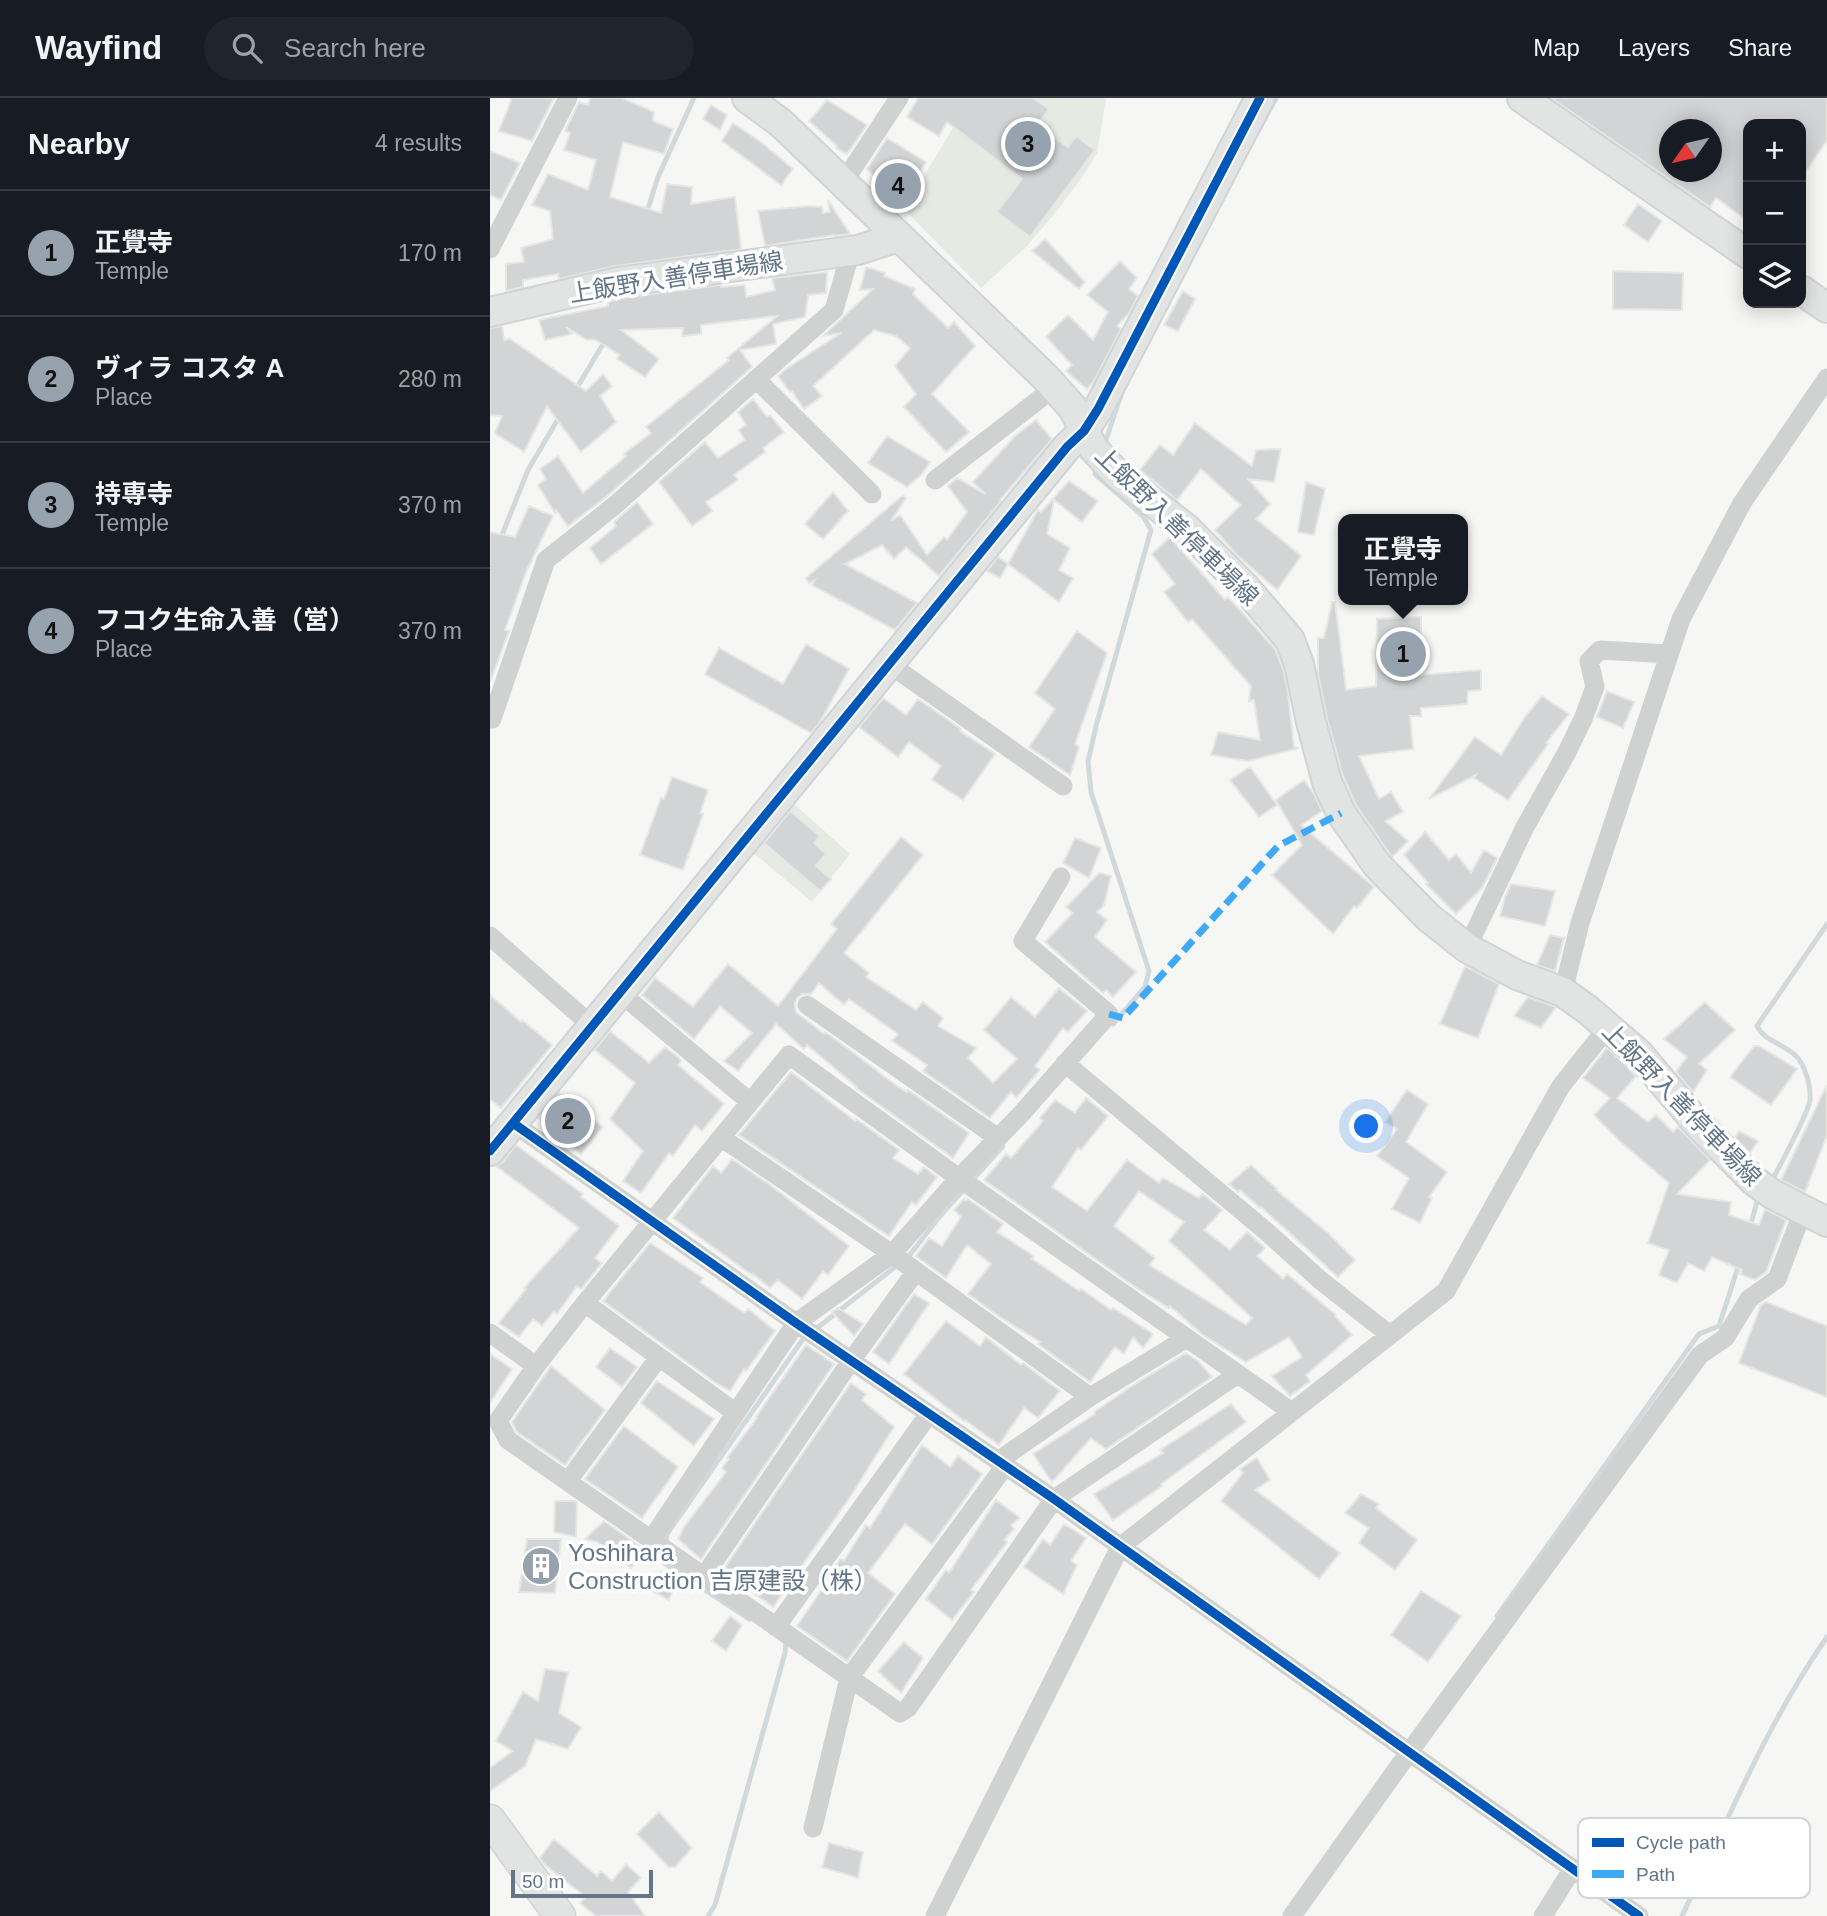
<!DOCTYPE html>
<html lang="en">
<head>
<meta charset="utf-8">
<style>
	:root { --surface:#171b24; --page:#20242c; --text:#f1f3f6; --muted:#9ea1a6; --line:#363941; --accent:#96a2ae }
	body { margin:0; font-family:Arial,"Noto Sans JP",sans-serif; background:var(--page); color:var(--text) }
	.controls { position:absolute; right:21px; top:21px; display:grid; overflow:hidden; border-radius:14px; box-shadow:0 4px 18px #0003 }
	.controls button { width:63px; height:63px; display:grid; place-items:center; padding:0; border:0; border-bottom:2px solid var(--line); background:var(--surface); color:var(--text); font:35px sans-serif }
	.compass { position:absolute; left:1169px; top:21px; width:63px; height:63px; border-radius:50%; background:var(--surface); box-shadow:0 4px 18px #0003; rotate:236deg }
	.scale { position:absolute; left:21px; bottom:18px; width:142px; box-sizing:border-box; padding-left:7px; border:4px solid #637588; border-top:0; font-size:19px; line-height:24px; white-space:nowrap; color:#637588; -webkit-text-stroke:5px #fff; paint-order:stroke }
	.you { position:absolute; left:877px; top:1029px; width:24px; height:24px; margin:-18px; border:5px solid #fff; border-radius:50%; background:#1a73e8; box-shadow:0 0 0 10px #1a73e833 }
	.badge { display:grid; place-items:center; width:46px; height:46px; border-radius:50%; background:var(--accent); color:#111; font-size:23px; font-weight:700 }
	.pin { position:absolute; translate:-50% -50%; border:4px solid #fff; box-shadow:0 2px 7px #0006 }
	.popup { position:absolute; left:848px; top:416px; width:130px; height:91px; box-sizing:border-box; display:grid; place-content:center; border-radius:14px; background:var(--surface); filter:drop-shadow(0 2px 5px #0005); font-size:23px; white-space:nowrap; color:var(--muted) }
	.popup b { font-size:26px; color:var(--text) }
	.popup::after { content:''; position:absolute; left:50%; top:100%; margin-left:-14px; border:14px solid transparent; border-top-color:var(--surface) }
	.list { margin:0; padding:0; list-style:none }
	h2 { display:flex; justify-content:space-between; align-items:center; height:91px; margin:0; padding:0 28px; font-size:30px }
	h2 small { font-size:23px; font-weight:400; color:var(--muted) }
	.list li { display:grid; grid-template-columns:46px 1fr auto; gap:21px; align-items:center; box-sizing:border-box; height:126px; padding:0 28px; border-top:2px solid var(--line) }
	.list b { display:block; font-size:26px; white-space:nowrap }
	.list p { margin:0; font-size:23px; white-space:nowrap; color:var(--muted) }
	.list em { font-size:23px; font-style:normal; color:var(--muted) }
	.icon { flex:none; width:38px; height:38px; fill:none; stroke:currentColor; stroke-width:2; stroke-linecap:round; stroke-linejoin:round }
	.map { position:relative; flex:none; width:1337px; height:1818px; overflow:hidden }
	header { display:flex; align-items:center; gap:42px; box-sizing:border-box; height:98px; padding:0 35px; background:var(--surface); border-bottom:2px solid var(--line) }
	header strong { font-size:33px }
	nav { display:flex; gap:38px; margin-inline-start:auto; font-size:24px }
	.search { width:490px; height:63px; background:var(--page); display:flex; align-items:center; gap:18px; box-sizing:border-box; padding:0 24px; border-radius:38px; color:var(--muted); font-size:26px }
	main { display:flex }
	aside { flex:1; background:var(--surface) }
	.map>svg:first-child { display:block }
</style>
</head>
<body>
<header>
<strong>Wayfind</strong>
<div class="search"><svg class="icon" aria-label="search" viewBox="0 0 24 24"><circle cx="10" cy="10" r="6"/><path d="M15 15l6 6"/></svg>Search here</div>
<nav><a>Map</a><a>Layers</a><a>Share</a></nav>
</header>
<main>
<aside>
<h2>Nearby<small>4 results</small></h2>
<ul class="list">
<li><span class="badge">1</span><div><b>正覺寺</b><p>Temple</p></div><em>170 m</em></li>
<li><span class="badge">2</span><div><b>ヴィラ コスタ A</b><p>Place</p></div><em>280 m</em></li>
<li><span class="badge">3</span><div><b>持専寺</b><p>Temple</p></div><em>370 m</em></li>
<li><span class="badge">4</span><div><b>フコク生命入善（営）</b><p>Place</p></div><em>370 m</em></li>
</ul>
</aside>
<div class="map">
<svg width="1337" height="1818" viewBox="0 0 1337 1818">
	<rect width="100%" height="100%" fill="#f6f7f5"/>
	<!-- green -->
	<path fill="#e6eae3" d="M481 0H616L607 55 593 78 570 109 537 148 491 190 414 111Z
		M302 704 360 756 322 804 260 752Z"/>
	<g fill="none" stroke-linecap="round" stroke-linejoin="round">
		<!-- stream -->
		<path stroke="#d1d9dc" stroke-width="5" d="M766 37 786 0
			M156 117 168 79 204 0
			M85 293 116 241
			M614 348 633 291
			M608 367 605 376 653 418 661 432 606 628 598 664 601 694 659 873 655 889 623 926
			M10 442 38 372 71 316
			M1280 1085C1287 1074 1319 1013 1320 1002 1321 988 1315 966 1305 957 1292 945 1274 943 1267 928L1337 826
			M1260 1129 1267 1104 1270 1099
			M176 1448 177 1436 313 1241 419 1158 450 1118 513 1048
			M175 1457 174 1465 259 1521
			M1007 1518 1209 1236 1229 1228 1249 1166
			M218 1818 225 1807 295 1555 296 1544 294 1543
			M1192 1818C1237 1724 1277 1625 1337 1539"/>
	</g>
	<!-- building -->
	<path fill="#d2d4d5" stroke="#e6e6e5" stroke-width="2" fill-rule="evenodd" d="M22 0H64L42 43 9 33Z
		M100 0H132L164 14 163 23 183 31 174 56 133 44 120 99 171 115 177 86 202 89 201 106 245 99 251 151 126 168 69 181 68 176 33 182V189L16 193V166L34 164 31 150 63 141 60 113 42 107 58 76 98 92 106 62 74 52 80 35 75 33 89 4 98 7Z
		M428 0H543L559 11 547 27 578 49 586 38 605 52 540 139 507 114 532 81 457 24 449 38 417 19Z
		M1061 0H1337V42L1311 81V26H1258V123L1226 100 1220 109ZM1180 32H1222V74H1180Z
		M337 2 377 27 357 56 346 50 347 48 319 23Z
		M221 7 237 17 230 32 213 21Z
		M243 25 272 45 303 71 291 87 232 43Z
		M397 40 436 64 412 104 377 71Z
		M0 53 30 65 11 102 0 97Z
		M338 102 360 136 344 138V137L275 148 268 113 319 108 332 109 333 115 340 114Z
		M1148 106 1172 123 1158 144 1134 127Z
		M555 141 595 184 589 191 542 153Z
		M630 163 647 180 639 191 648 198 640 214 627 228 631 231 605 281 597 291 576 273 582 267 556 239 578 217 603 242 618 214 597 197Z
		M376 169 395 175 394 178 425 191 423 196 458 230 464 224 485 248 442 296 479 334 456 354 414 309 426 296 405 268 420 250 406 238 384 232 323 288 332 298 314 311 302 293 300 294 288 278 296 271 351 235 333 238 383 191 370 192Z
		M1123 173 1193 175 1192 212 1123 211Z
		M337 174 336 195 318 197 315 219 283 226 286 246 250 252 262 269 116 399 78 428 66 412 65 415 48 387 56 381 50 371 68 358 93 395 136 358 134 356 161 335 156 329 239 262 237 260 287 218 211 227V236L192 238 193 230 131 232 169 261 155 279 127 261 130 257 104 241 97 242 76 229 82 236 55 242 49 222 118 208V204L131 200 231 187V189L255 187 256 199 285 192 282 180Z
		M693 193 705 201 688 233 674 227Z
		M12 228 14 242 20 241 96 293 113 276 122 288 110 298 126 324 91 354 57 308 34 354 5 335 12 318 0 317V230Z
		M263 301 277 319 280 317 294 334 273 350 275 354 244 377 248 382 216 404 222 413 202 428 169 384 215 344 228 360 255 342 249 332 256 327 248 314Z
		M546 322 562 341 510 402 511 403 449 478 416 449 404 461 392 447 355 466 427 505 405 532 322 487 325 482 319 485 316 480 413 397 416 400 401 423 410 417 437 457 454 439 457 442 477 414 458 388 467 380 495 396 483 384 525 338Z
		M705 325 762 368 766 352 791 351 784 384 758 381 780 406 766 421 811 458 787 492 747 457 725 432 751 407 711 371 687 402 650 372 670 347 683 357Z
		M397 338 440 364 432 376 417 389 378 365Z
		M579 383 608 403 592 424 564 402 557 436 580 450 569 472 583 480 569 504 518 466 548 412 551 414Z
		M816 384 835 391 824 437 808 434Z
		M343 394 358 413 333 441 315 426Z
		M147 404 163 426 111 466 100 450 126 428 124 424Z
		M39 408 63 418 36 474 15 532 19 533 0 584V434L25 439Z
		M680 439 735 502 738 499 785 551 793 571 798 595 804 649 809 650 758 663 721 657 728 634 770 642 764 602 759 603 761 588 702 521 698 524 674 494 685 486 662 456Z
		M508 459 518 466 510 480 497 473Z
		M842 504H845L856 592 886 588 887 521 931 519V577L991 572V592L978 593 977 606 931 610V618H920L923 651 869 658 889 701 901 694 913 714 895 723 918 743 902 759 866 707 853 678 837 620 828 576V540H834Z
		M587 533 617 555 585 646 589 649 580 677 539 649 565 611 545 595Z
		M316 546 359 571 329 626 321 635 215 576 229 550 293 586Z
		M1117 593 1144 604 1133 630 1107 619Z
		M1052 598 1079 616 1056 645 1058 646 1018 702 984 680 986 677 939 701 985 639 1011 657 1035 619Z
		M393 600 416 617 428 601 471 631 470 633 505 656 473 702 442 682 451 668 419 644 408 659 369 629Z
		M760 669 787 707 769 719 740 682Z
		M182 679 218 692 210 715 213 716 193 772 150 757 171 700 174 701Z
		M814 682 824 696 832 713 811 727 884 789 867 810 864 808 843 836 782 777 812 747 786 702Z
		M300 713 330 738 324 745 336 756 326 768 341 781 330 793 274 745Z
		M935 734 959 762 966 756 981 775 994 752 1007 760 992 790 966 816 936 786 938 785 914 757Z
		M411 739 433 757 354 855 379 875 376 879 426 912 433 904 453 920 448 928 486 950 478 960 503 985 527 961 494 932 521 899 545 919 569 890 597 913 578 934 573 930 545 968 550 972 526 1000 521 994 500 1020 433 973 437 967 402 943 408 936 359 901 354 907 329 885 321 896H312L307 900 305 905 306 914 334 936 335 934 361 953 407 988 417 994 418 992 479 1035 463 1060 366 990 367 989 317 947 314 951 286 926 248 973 234 963 262 935 230 908 204 941 152 897 165 880 203 909 238 866 288 908 347 831 341 826Z
		M585 740 611 750 599 780 573 765Z
		M609 775 621 778 614 807 607 814 617 822 605 839 646 874 623 899 616 892 613 895 555 844 583 815 576 809Z
		M1021 786 1065 793 1055 828 1010 818 1015 799Z
		M1060 837 1074 840 1065 873 1047 867Z
		M975 868 1009 886 988 940 950 926Z
		M0 897 31 924 32 922 62 947 11 1010 0 1001Z
		M1038 899 1066 909 1051 930 1024 918Z
		M1215 904 1245 932 1209 966 1217 972 1203 994 1186 974 1197 959 1174 941Z
		M120 933 159 965 175 949 189 960 191 963 188 967 234 1006 212 1033 205 1027 183 1058 179 1055 151 1095 133 1083 153 1053 120 1021 145 985 105 952Z
		M1264 948H1269L1307 971 1281 1007 1240 979Z
		M1117 950 1137 968 1146 978 1127 1000 1158 1024 1166 1017 1183 1034 1188 1029 1220 1062 1187 1096 1241 1104 1239 1117 1269 1127 1275 1111 1296 1122 1276 1174 1265 1182 1250 1176 1252 1172 1222 1159 1214 1173 1198 1165 1187 1185 1169 1177 1179 1152 1158 1145 1179 1085 1132 1045 1104 1017 1120 1000 1093 980Z
		M301 974 365 1023 366 1021 409 1052 403 1060 428 1076 434 1069 447 1079 426 1107 422 1104 399 1138 249 1037Z
		M1337 987V1037L1315 1094 1291 1082Z
		M917 992 938 1006 916 1044 957 1074 939 1099 942 1100 930 1125 902 1111 919 1080 887 1058 907 1031 895 1024Z
		M69 995 113 1029 91 1056 49 1020Z
		M596 1000 618 1018 591 1052 588 1050 562 1089 597 1113 637 1062 669 1085 673 1080 709 1100 713 1096 732 1112 714 1132 740 1152 757 1134 775 1150 767 1158 793 1181 797 1176 846 1217 845 1218 862 1237 816 1277 820 1283 800 1298 782 1278 812 1259 799 1239 756 1264 713 1237 680 1208 679 1210 648 1191 494 1082 516 1056 521 1060 553 1023 550 1020 565 1002 585 1015ZM649 1093 694 1124 679 1143 762 1220 756 1227 659 1167 665 1160 624 1128Z
		M1249 1033 1268 1043 1260 1055 1245 1040Z
		M26 1047 93 1096 91 1099 129 1128 105 1160 112 1165 91 1191 87 1188 67 1216 64 1213 52 1228 43 1221 29 1239 9 1225 36 1191 34 1190 89 1130 6 1068 13 1064Z
		M242 1061 280 1087 359 1148 338 1177 333 1173 312 1201 288 1182 280 1190 263 1176 262 1177 183 1120 223 1068 231 1075Z
		M761 1067 787 1091 786 1092 839 1136 865 1162 848 1179 771 1109 770 1110 750 1092 748 1094 739 1086Z
		M474 1101 476 1103 478 1101 513 1126 507 1134 544 1158 542 1161 589 1193 591 1191 621 1212 623 1210 663 1236 653 1250 643 1239 634 1256 625 1249 600 1284 548 1246 550 1244 510 1219 478 1196 501 1166 477 1147 456 1180 426 1158 439 1140 452 1148 471 1119 464 1112Z
		M160 1145 213 1180 210 1184 254 1215 258 1211 285 1233 256 1273 254 1271 240 1293 223 1283 113 1203Z
		M424 1196 439 1205 399 1266 383 1254Z
		M1276 1204 1337 1228V1299L1249 1265 1271 1207Z
		M348 1210 373 1226 364 1238 342 1214Z
		M456 1223 490 1248 496 1239 531 1267 533 1265 570 1293 548 1320 534 1310 509 1347 475 1322 474 1323 414 1276Z
		M316 1247 344 1266 211 1461 188 1441 194 1429 236 1374 232 1370 239 1361 237 1360 267 1320 266 1319Z
		M120 1250 147 1269 132 1289 106 1269Z
		M696 1255 708 1263 722 1279 616 1351 601 1340 562 1384 543 1356 605 1316 604 1314 642 1288Z
		M0 1256 22 1271 0 1305Z
		M61 1268 115 1312 75 1367 27 1334 22 1324Z
		M167 1283 224 1321 204 1348 151 1305Z
		M361 1285 376 1296 372 1302 404 1329 360 1399 283 1509 254 1488 253 1490 231 1475Z
		M741 1306 756 1324 671 1386 672 1388 623 1422 604 1396 673 1355 670 1352Z
		M134 1328 188 1369 152 1420 95 1381Z
		M432 1347 460 1369 468 1358 492 1376 479 1395 480 1394 442 1446 415 1426 378 1475 405 1496 357 1563 307 1528 335 1487 350 1461 354 1463 376 1427 380 1430Z
		M767 1360 780 1382 765 1392 850 1455 829 1481 731 1403 753 1375 750 1371Z
		M871 1396 889 1406 886 1410 927 1442 905 1472 869 1445 879 1430 855 1415Z
		M506 1402 530 1420 521 1427 524 1431 514 1442 517 1444 481 1492 484 1494 462 1522 436 1501 456 1472 459 1475Z
		M65 1403H85L87 1405 86 1439 64 1434Z
		M114 1423 155 1452 141 1470 118 1450 116 1452 107 1444 95 1441Z
		M574 1426 596 1440 581 1463 587 1467 573 1496 534 1469 553 1441 560 1447Z
		M37 1441H71L65 1495 29 1494Z
		M170 1474 186 1484 179 1502 160 1492Z
		M931 1493 971 1518 938 1564 901 1537Z
		M240 1518 252 1527 236 1553 222 1543Z
		M414 1544 433 1560 411 1595 388 1573Z
		M55 1571 78 1574 69 1615 91 1629 78 1651 46 1641 35 1668 0 1693V1670L23 1653 6 1643 33 1594 48 1603Z
		M169 1714 202 1750 185 1769H179L147 1736Z
		M64 1741 107 1778 111 1773 122 1783 136 1766 151 1780 138 1794 155 1818H106L90 1805 96 1799 54 1766 50 1760Z
		M339 1745 373 1754 368 1780 332 1769Z"/>
	<g fill="none" stroke-linecap="round" stroke-linejoin="round">
		<!-- secondary casing -->
		<g stroke="#d1d4d5" stroke-width="32">
			<path id="secondary" d="M257 0 291 25 554 278 583 310 603 350 628 377 697 431 754 488 800 542 809 566 821 624 837 684 851 715 887 767 939 820 977 850 1027 877 1073 894 1098 912 1149 956 1207 1025 1263 1082 1282 1096 1337 1124
				M1032 0 1258 156
				M1311 192 1337 210
				M0 214 128 184 368 152 408 139
				M0 1053 577 349 594 333 608 311 770 0"/>
		</g>
		<!-- primary casing -->
		<g stroke="#d2d4d4" stroke-width="33">
			<path id="primary" d="M0 1722 70 1818"/>
		</g>
		<!-- street -->
		<path stroke="#d0d2d2" stroke-width="19" d="M353 85 409 0
			M0 151 78 0
			M266 281 382 396
			M445 382 565 289
			M399 566 573 688
			M0 621H2L56 462 124 408 344 212 361 153
			M0 838 101 927
			M977 850 1035 729 1077 654 1093 621 1105 589 1099 563 1110 552 1179 556
			M129 894 260 1004
			M1073 894 1090 825 1191 521 1252 405 1337 280
			M317 907 508 1040
			M575 965 777 1134 830 1182 900 1237
			M23 1025 306 1225 564 1401 1149 1818
			M232 1040 402 1156 600 1299 697 1240
			M95 1205 246 1315
			M0 1235 46 1268 8 1323 18 1342 410 1615 418 1610 564 1401 748 1276
			M46 1268 95 1205 299 957 469 1080 802 1314
			M508 1363 600 1299
			M78 1383 169 1259
			M161 1442 306 1225 402 1156 469 1080 532 1015 619 916 533 843 571 779
			M214 1478 361 1263 426 1173
			M286 1529 439 1316
			M323 1730 359 1580 515 1368
			M445 1818 630 1449 956 1193 1071 988 1118 929
			M802 1818 920 1653 1210 1257 1235 1240 1259 1201 1287 1181 1313 1113
			M1053 1818 1083 1770"/>
		<!-- secondary -->
		<use href="#secondary" stroke="#e2e3e3" stroke-width="28"/>
		<!-- primary -->
		<use href="#primary" stroke="#e2e3e3" stroke-width="30"/>
		<!-- quiet -->
		<path stroke="#3fa9f5" stroke-width="7" stroke-dasharray="14 7" stroke-linecap="butt" d="M619 916 633 920 788 748 851 715"/>
		<!-- cycleway casing -->
		<g stroke="#fff" stroke-width="13">
			<path id="cycleway" d="M23 1025 306 1225 564 1401 1149 1818
				M0 1053 577 349 594 333 608 311 770 0"/>
		</g>
		<!-- cycleway -->
		<use href="#cycleway" stroke="#0057b8" stroke-width="9"/>
	</g>
	<!-- icons -->
	<defs>
		<g id="building-disc" transform="scale(2.0125)"><circle r="9.5" fill="#96a2ae" stroke="#fff"/><path d="M-4-6H4V6H1V3H-1V6H-4ZM-2.5-4.3h1.7v1.8h-1.7ZM.8-4.3h1.7v1.8H.8ZM-2.5-1h1.7V.8h-1.7ZM.8-1h1.7V.8H.8Z" fill="#fff"/></g>
	</defs>
	<g fill-rule="evenodd">
		<use href="#building-disc" x="51" y="1468"/>
	</g>
	<g text-anchor="middle" dominant-baseline="central" stroke-width="7" stroke-linejoin="round" paint-order="stroke">
		<!-- street labels -->
		<g font-size="24" fill="#637588" stroke="#fff">
			<text transform="translate(186 179) rotate(-9)">上飯野入善停車場線</text>
			<text transform="translate(687 428) rotate(44)">上飯野入善停車場線</text>
			<text transform="translate(1192 1006) rotate(46)">上飯野入善停車場線</text>
		</g>
		<!-- poi labels -->
		<g font-size="24" fill="#637588" stroke="#fff" text-anchor="start">
			<text x="78" y="1454">Yoshihara<tspan x="78" dy="28">Construction 吉原建設（株）</tspan></text>
		</g>
	</g>
	<!-- legend -->
	<rect x="1088" y="1720" width="232" height="80" rx="10" fill="#fff" stroke="#d0d6db" stroke-width="2"/>
	<rect x="1102" y="1740" width="32" height="9" fill="#0057b8"/>
	<rect x="1102" y="1772" width="32" height="8" fill="#3fa9f5"/>
	<g font-size="19" fill="#637588">
		<text x="1146" y="1751">Cycle path</text>
		<text x="1146" y="1783">Path</text>
	</g>
</svg>
<div class="controls">
<button>+</button>
<button>−</button>
<button><svg class="icon" aria-label="layers" viewBox="0 0 24 24"><path d="M12 4l9 5-9 5-9-5zM3 14l9 5 9-5"/></svg></button>
</div>
<svg class="compass" viewBox="-18 -18 36 36"><path d="M0-13l5 13h-10z" fill="#e53935"/><path d="M0 13l5-13h-10z" fill="#9ea1a6"/></svg>
<div class="scale">50 m</div>
<div class="you"></div>
<div class="pin badge" style="left:913px;top:556px">1</div>
<div class="popup"><b>正覺寺</b>Temple</div>
<div class="pin badge" style="left:78px;top:1023px">2</div>
<div class="pin badge" style="left:538px;top:46px">3</div>
<div class="pin badge" style="left:408px;top:88px">4</div>
</div>
</main>
</body>
</html>
